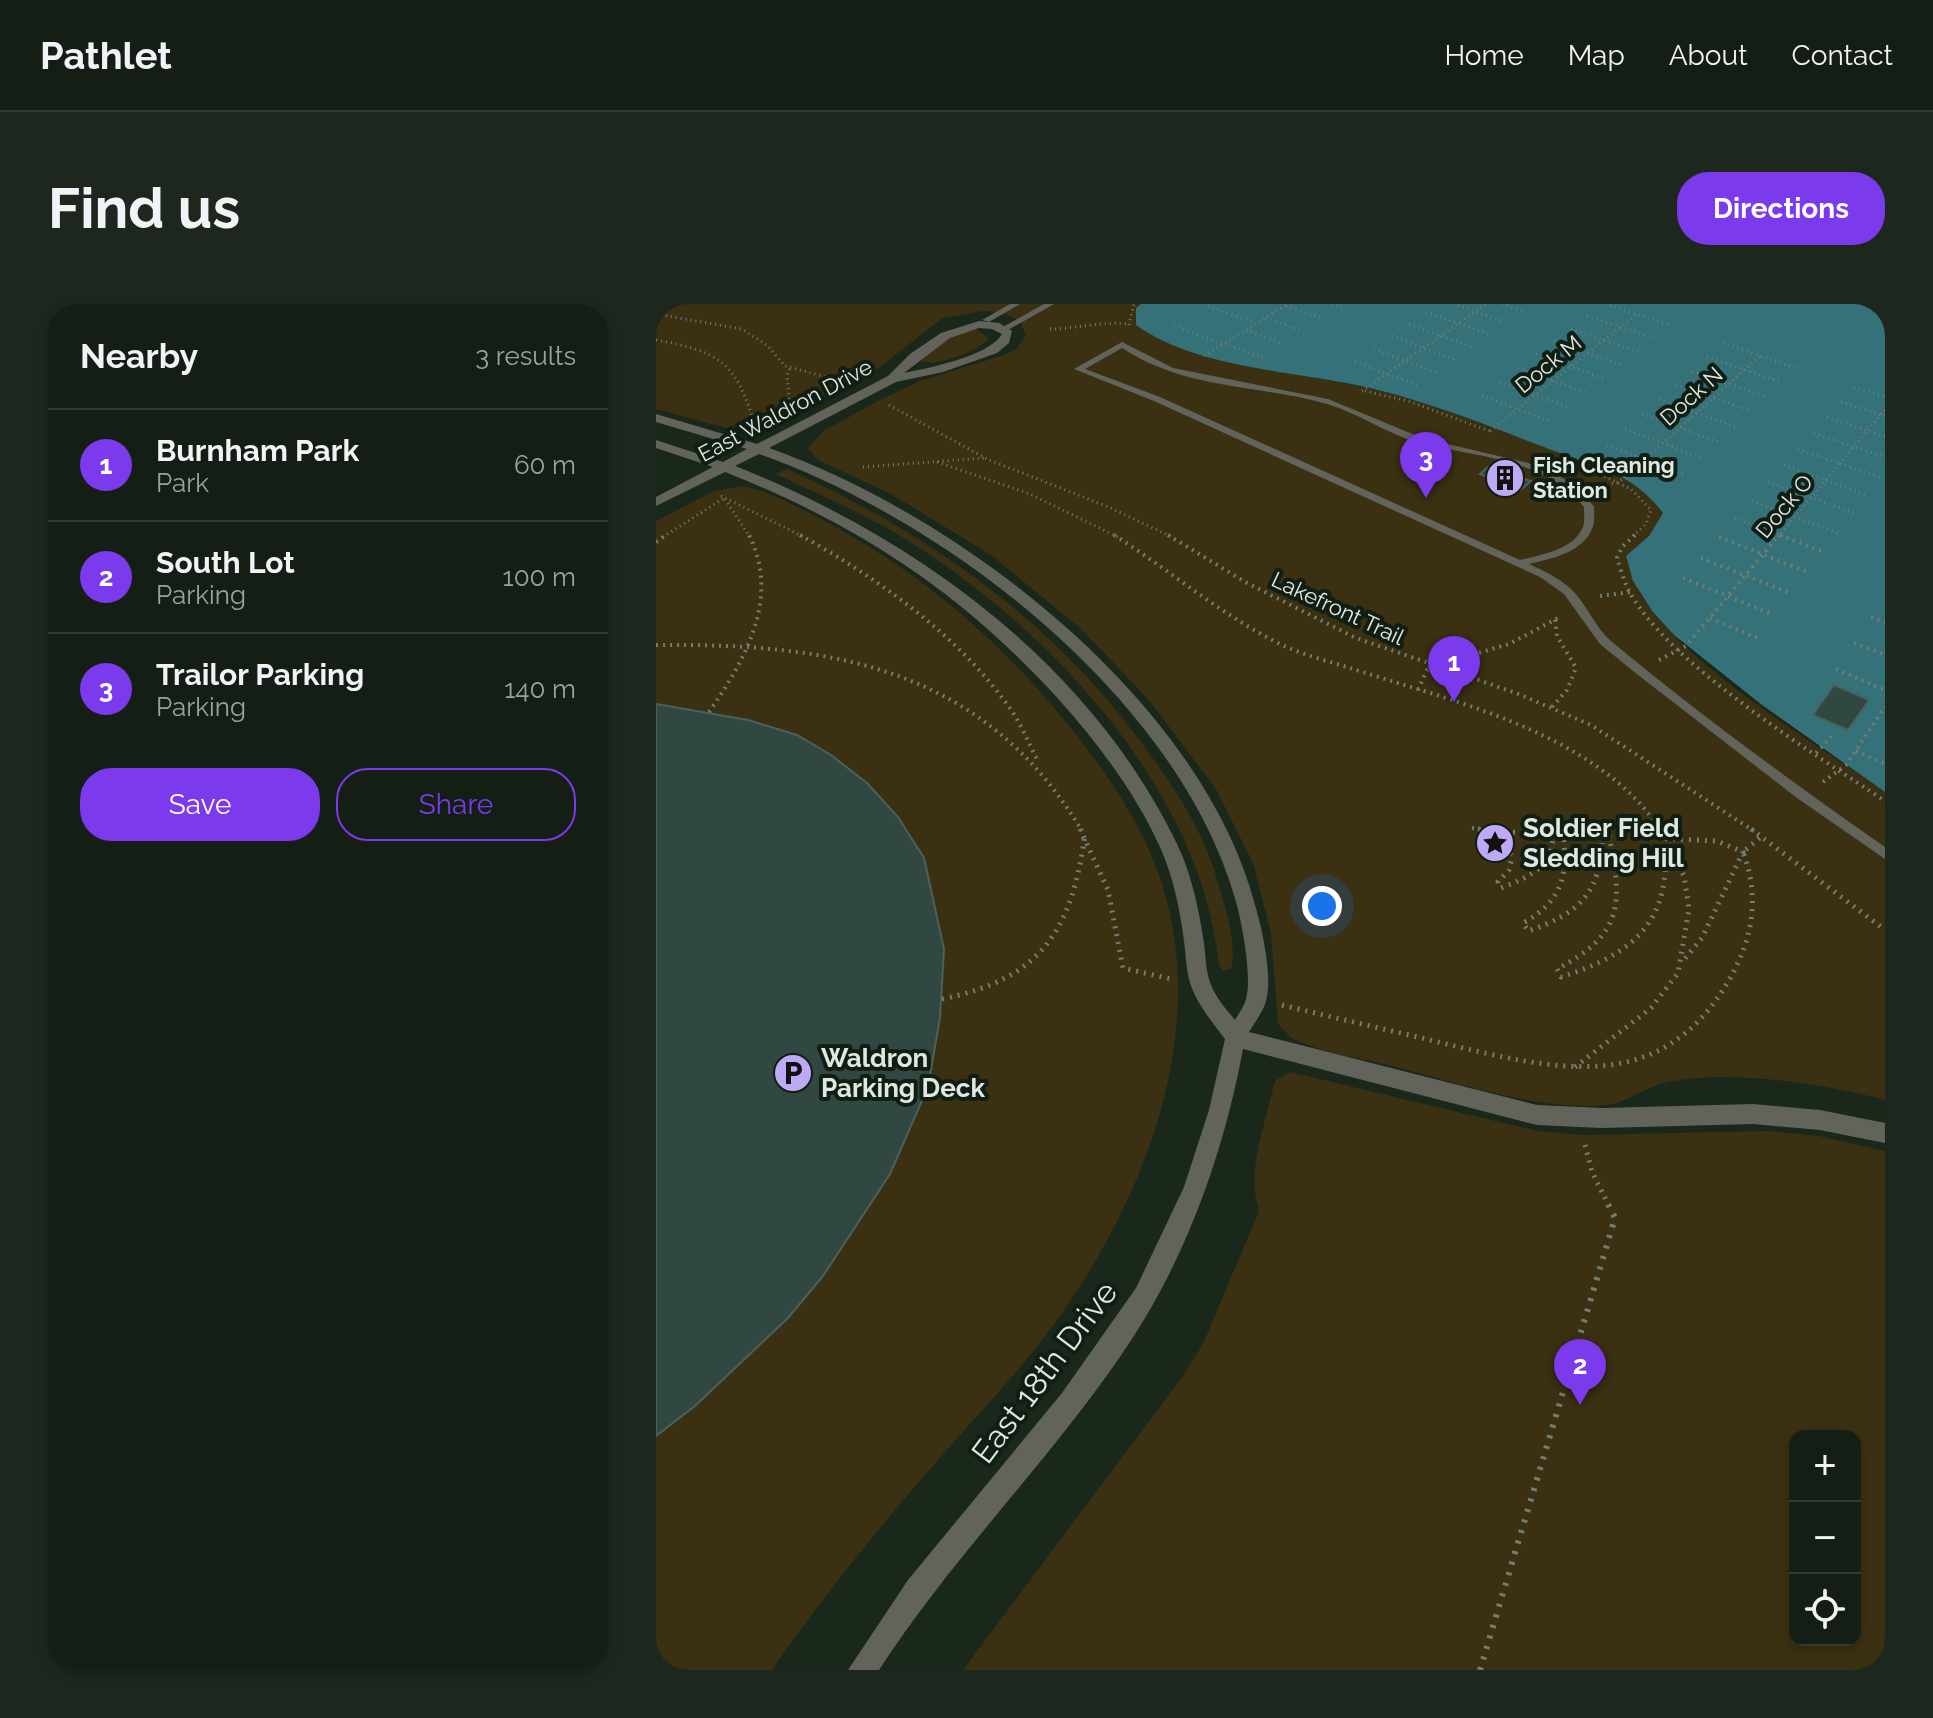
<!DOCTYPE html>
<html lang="en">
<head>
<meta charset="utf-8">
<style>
	:root { --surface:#141e15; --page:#1d271e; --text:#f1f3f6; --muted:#9da2a0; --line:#333c34; --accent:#7c3aed }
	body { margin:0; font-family:Raleway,sans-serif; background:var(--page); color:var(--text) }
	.controls { position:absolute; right:24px; bottom:24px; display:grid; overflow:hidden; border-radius:16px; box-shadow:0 4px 12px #0003 }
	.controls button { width:72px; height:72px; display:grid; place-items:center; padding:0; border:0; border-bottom:2px solid var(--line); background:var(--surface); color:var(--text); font:40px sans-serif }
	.you { position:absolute; left:666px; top:602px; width:28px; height:28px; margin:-20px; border:6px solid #fff; border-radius:50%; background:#1a73e8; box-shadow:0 0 0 12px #1a73e833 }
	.badge { display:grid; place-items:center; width:52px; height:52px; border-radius:50%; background:var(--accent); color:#fff; font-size:26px; font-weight:700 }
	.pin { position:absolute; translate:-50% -66px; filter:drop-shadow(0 2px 4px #0008) }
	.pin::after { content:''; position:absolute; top:42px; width:28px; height:24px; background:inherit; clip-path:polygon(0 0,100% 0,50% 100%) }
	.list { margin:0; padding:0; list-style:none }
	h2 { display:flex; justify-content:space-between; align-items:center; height:104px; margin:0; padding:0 32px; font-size:34px }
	h2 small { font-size:26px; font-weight:400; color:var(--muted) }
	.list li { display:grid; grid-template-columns:52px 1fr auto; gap:24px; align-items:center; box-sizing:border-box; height:112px; padding:0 32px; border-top:2px solid var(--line) }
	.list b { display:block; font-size:30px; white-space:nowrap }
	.list p { margin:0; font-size:26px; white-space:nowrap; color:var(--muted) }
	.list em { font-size:26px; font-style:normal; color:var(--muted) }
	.actions { display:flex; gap:16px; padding:24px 32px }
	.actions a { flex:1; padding:18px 0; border:2px solid var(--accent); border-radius:32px; text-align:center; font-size:28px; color:var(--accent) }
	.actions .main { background:var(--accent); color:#fff }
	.icon { flex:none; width:44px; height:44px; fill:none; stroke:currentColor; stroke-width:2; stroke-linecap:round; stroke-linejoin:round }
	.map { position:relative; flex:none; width:1229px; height:1366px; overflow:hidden; border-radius:32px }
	header { display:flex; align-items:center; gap:48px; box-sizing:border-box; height:112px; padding:0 40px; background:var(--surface); border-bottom:2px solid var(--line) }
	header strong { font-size:38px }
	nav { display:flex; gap:44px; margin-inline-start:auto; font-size:28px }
	.intro { display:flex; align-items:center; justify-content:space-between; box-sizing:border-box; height:192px; padding:0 48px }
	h1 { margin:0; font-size:56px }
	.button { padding:20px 36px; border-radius:32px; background:var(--accent); color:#fff; font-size:28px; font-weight:700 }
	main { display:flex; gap:48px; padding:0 48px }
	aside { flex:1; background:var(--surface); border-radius:32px; box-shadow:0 4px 12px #0003 }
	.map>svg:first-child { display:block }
</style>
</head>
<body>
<header>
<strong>Pathlet</strong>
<nav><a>Home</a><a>Map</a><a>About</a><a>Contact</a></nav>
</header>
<div class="intro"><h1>Find us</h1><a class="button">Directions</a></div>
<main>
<aside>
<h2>Nearby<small>3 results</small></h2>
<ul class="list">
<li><span class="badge">1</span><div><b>Burnham Park</b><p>Park</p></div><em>60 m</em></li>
<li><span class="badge">2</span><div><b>South Lot</b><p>Parking</p></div><em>100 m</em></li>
<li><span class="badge">3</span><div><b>Trailor Parking</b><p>Parking</p></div><em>140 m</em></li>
</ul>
<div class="actions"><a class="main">Save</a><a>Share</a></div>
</aside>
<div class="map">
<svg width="1229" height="1366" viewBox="0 0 1229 1366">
	<rect width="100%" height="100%" fill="#1a281c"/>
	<!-- green -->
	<path fill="#3b3012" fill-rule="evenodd" d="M0 0H485L480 4V20C541 65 641 67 714 84 777 99 838 124 898 147 942 163 978 170 1007 209L993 232 970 253C976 272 983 291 996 307 1049 373 1158 439 1229 488V796C1168 779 1075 766 1012 778 990 782 972 799 950 801 886 808 791 776 729 760 698 753 663 748 635 734L622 720 615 629 597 559 560 485 492 395 424 324 335 251 235 190 162 156 152 144 166 128 224 96 264 77 348 51 360 45 370 31 364 17 345 8 327 7 287 14 217 68 106 124 78 126 0 105Z
		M320 25 333 34C322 47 280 64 265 57L294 31Z
		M131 165C274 230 401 319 493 449 523 490 550 532 563 582 570 607 581 639 575 665L568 667 563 662C546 488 397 328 254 238 211 211 165 191 119 170Z
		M86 182C114 187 138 201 163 214 249 259 324 319 388 392 432 443 476 500 500 563 559 717 491 892 399 1019 362 1070 317 1115 276 1163 219 1228 165 1295 116 1366H0V217L58 187Z
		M634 768 882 827 926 831 1113 827 1163 832 1229 847V1366H307L524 1076 547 1040 603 907C590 866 608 826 617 784L620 776ZM1199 1132V1336H1139V1132Z"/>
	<!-- water -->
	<path fill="#357179" d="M485 0H1229V488L1106 401 1018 331 996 307 977 277 970 252 993 232 1007 209C978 170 942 163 898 147 838 124 777 99 714 84 641 67 541 65 480 21V4Z"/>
	<!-- building -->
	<path fill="#314742" stroke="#4b615c" stroke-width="2" d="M832 163 851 170 875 177 863 187 824 170Z
		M1178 381 1213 396 1192 426 1157 411Z
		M0 400 92 416 141 431 175 451 211 479 242 513 268 554 288 645 284 714 272 783 234 870 167 972 132 1014 39 1102 0 1132Z"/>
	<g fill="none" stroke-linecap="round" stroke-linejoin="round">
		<!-- path-far3 -->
		<path stroke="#727e74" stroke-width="3" stroke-dasharray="1 4" stroke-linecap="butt" d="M676 0 686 4
			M797 0 849 18
			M846 0 866 7
			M949 0 1014 21
			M552 2 599 19
			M630 2 668 15
			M770 8 833 30
			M0 10 86 25 112 42 129 62 181 76
			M931 12 998 34
			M610 14 648 28
			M753 20 816 43
			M473 21 478 0
			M518 21 566 40
			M394 25C420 25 445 17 470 20
			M915 25 983 48
			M590 26 628 40
			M736 32 799 56
			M0 36C62 47 81 58 98 120
			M898 37 966 61
			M569 39 607 54
			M1067 39 1140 64
			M718 45 782 69
			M880 50 949 75
			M548 52 632 0
			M1051 53 1125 78
			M699 58 763 82
			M862 64 931 89
			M134 65 131 71 134 102
			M1036 67 1111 93
			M844 78 914 104
			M1020 81 1095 107
			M1198 83 1229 93
			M706 87 830 0
			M709 87 752 97 836 128
			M826 92 896 118
			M1003 95 1079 123
			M1185 98 1229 112
			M233 101 331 155 450 202 516 233
			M986 110 1063 138
			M1171 113 1229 133
			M969 125 1046 154
			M834 127 981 10
			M1158 129 1229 153
			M951 141 1029 171
			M1142 145 1226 174
			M281 158 374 190 462 233
			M1128 161 1212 192
			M207 163 329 154
			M935 166 975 185 995 206 990 220 976 233
			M1112 178 1198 209
			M946 182 963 178 1104 52
			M65 192 148 233
			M69 195 94 233
			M1096 197 1182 229
			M1079 214 1129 233
			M7 233 70 193
			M1122 233 1229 106"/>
		<!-- path-far2 -->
		<path stroke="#727e74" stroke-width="4" stroke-dasharray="2 5" stroke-linecap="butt" d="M144 231C221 274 301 330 353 403 365 419 372 439 382 457
			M458 231C515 267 565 311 626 341 647 351 672 357 694 364 798 398 942 429 1005 527
			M512 231 591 279 700 334 860 389 935 421 1098 527
			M979 231 966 243 961 254C964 263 967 274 971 283 1006 356 1160 451 1229 497
			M1124 231 1167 248
			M1063 233 1151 268
			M0 238 10 231
			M1045 254 1134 289
			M1027 274 1118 311
			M944 292 975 288
			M1215 313 1229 318
			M1054 314 1101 334
			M1198 339 1229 351
			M0 341C177 339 328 364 426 527
			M1003 356 1030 342 1123 231
			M1180 365 1229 386
			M762 386 771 366 778 362 853 340 904 313
			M896 403 911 386 920 364 901 332 899 315
			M53 408C89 356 125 294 93 231
			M1200 447 1229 460
			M1160 449 1177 431
			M1167 478 1190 461 1229 403
			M816 524 835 527"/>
		<!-- path-far1 -->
		<path stroke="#727e74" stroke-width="5" stroke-dasharray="2 6" stroke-linecap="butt" d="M424 525 452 586 467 664 515 675
			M822 525 841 528
			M1095 525 1229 626
			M841 528 897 529C898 563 873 573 845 584L842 578 853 566 856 553Z
			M897 529 907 530C913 572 905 598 867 619L872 627C923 610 946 588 946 532H953C967 601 967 630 901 665L905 673C978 650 1017 617 1008 536
			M907 530 946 532
			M953 532 1061 537 1087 548 1046 634 1026 658
			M286 695C385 675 416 627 429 530
			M626 701C679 714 733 726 786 739 897 765 1004 795 1073 676 1097 635 1104 593 1087 548L1106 532
			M919 763 995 704 1022 669 1033 605 1028 572 1004 525
			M929 841 936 868 951 898"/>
		<!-- path -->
		<path stroke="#727e74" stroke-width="6" stroke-dasharray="3 8" stroke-linecap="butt" d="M824 1366 959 914 950 896"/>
		<!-- lane -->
		<path fill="#62645c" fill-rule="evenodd" d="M354 0H364L333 18 326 16Z
			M388 0H398L352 26 345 24Z
			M466 38 517 64 672 95 766 134 872 159 901 171 924 184 938 203C938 209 939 217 937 222 929 248 895 255 873 260 888 267 903 274 915 285 931 300 939 324 956 338 1044 411 1136 478 1229 543V555L1141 494 977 367 944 340 908 290 884 273 498 97 418 65ZM466 44C530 86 600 80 671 100 702 109 729 129 761 138 816 153 891 154 928 203 928 209 929 217 927 223 918 246 884 251 864 256L504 93 429 65Z"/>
		<!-- street -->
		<path fill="#62645c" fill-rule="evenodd" d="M323 17 343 19 356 27 353 39 341 49 287 68 240 78 113 144C305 212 545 396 599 601 606 624 617 673 610 697 607 708 599 718 593 728L881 801 946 804 1097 800 1164 806 1229 819V839L1164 826 1097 820 946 824 881 821 587 745C568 847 532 950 474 1038 398 1153 298 1250 223 1366H192L252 1276 406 1089 480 984 528 883 553 806 569 735C556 718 541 700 534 679 530 665 530 651 528 637 524 605 517 572 504 543 480 490 444 442 405 398 308 290 203 221 69 168L0 202V193L57 163 0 144V136L67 158 91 145 0 118V110L101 140 232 72 254 50 285 29ZM323 24 336 25 346 30C334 52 272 64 248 69L294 34ZM103 150C295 218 529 400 582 605 587 627 596 673 590 695 588 703 583 709 579 716 570 705 560 694 555 681 549 666 550 649 547 633 542 601 535 569 521 540 434 360 261 234 79 162Z"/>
	</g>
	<!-- icons -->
	<defs>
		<g id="building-disc" transform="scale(2)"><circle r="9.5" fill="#bda9f5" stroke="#111e13"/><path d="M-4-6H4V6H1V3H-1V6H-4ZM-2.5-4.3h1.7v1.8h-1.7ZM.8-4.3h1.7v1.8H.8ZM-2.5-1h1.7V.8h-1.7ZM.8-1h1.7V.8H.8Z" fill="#111"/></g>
		<g id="sight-disc" transform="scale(2)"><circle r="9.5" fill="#bda9f5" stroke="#111e13"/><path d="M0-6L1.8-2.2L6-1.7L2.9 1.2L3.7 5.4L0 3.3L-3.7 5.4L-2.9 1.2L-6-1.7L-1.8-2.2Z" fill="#111"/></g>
		<g id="parking-disc" transform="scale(2)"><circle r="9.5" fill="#bda9f5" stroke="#111e13"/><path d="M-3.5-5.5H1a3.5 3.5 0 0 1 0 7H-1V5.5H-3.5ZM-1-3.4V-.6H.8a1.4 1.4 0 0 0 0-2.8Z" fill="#111"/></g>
	</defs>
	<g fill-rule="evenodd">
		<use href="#building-disc" x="849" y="174"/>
		<use href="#sight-disc" x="839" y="539"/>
		<use href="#parking-disc" x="137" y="769"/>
	</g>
	<g text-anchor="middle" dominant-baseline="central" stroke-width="8" stroke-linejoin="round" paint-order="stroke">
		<!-- far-street labels -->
		<g font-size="22" fill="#e0e9e1" stroke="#111e13">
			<text transform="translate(892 60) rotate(-39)">Dock M</text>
			<text transform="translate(1035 92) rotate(-42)">Dock N</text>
			<text transform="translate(129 106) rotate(-28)">East Waldron Drive</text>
			<text transform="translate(1128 202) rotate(-50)">Dock O</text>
			<text transform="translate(682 304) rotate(25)">Lakefront Trail</text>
		</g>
		<!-- far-poi labels -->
		<g font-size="22" font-weight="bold" fill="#e0e9e1" stroke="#111e13" text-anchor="start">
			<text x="877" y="161">Fish Cleaning<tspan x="877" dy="25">Station</tspan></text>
		</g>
		<!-- poi labels -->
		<g font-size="26" font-weight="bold" fill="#e0e9e1" stroke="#111e13" text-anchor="start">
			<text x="867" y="524">Soldier Field<tspan x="867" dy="30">Sledding Hill</tspan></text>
			<text x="165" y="754">Waldron<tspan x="165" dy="30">Parking Deck</tspan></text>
		</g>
		<!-- near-street labels -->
		<g font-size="32" fill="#e0e9e1" stroke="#111e13">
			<text transform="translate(388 1068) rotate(-53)">East 18th Drive</text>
		</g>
	</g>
</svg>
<div class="controls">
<button>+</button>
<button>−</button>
<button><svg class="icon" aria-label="locate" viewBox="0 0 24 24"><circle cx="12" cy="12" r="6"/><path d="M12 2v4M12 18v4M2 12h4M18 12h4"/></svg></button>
</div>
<div class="you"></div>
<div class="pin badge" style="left:798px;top:398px">1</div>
<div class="pin badge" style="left:924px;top:1101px">2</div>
<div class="pin badge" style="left:770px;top:194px">3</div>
</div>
</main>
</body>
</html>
